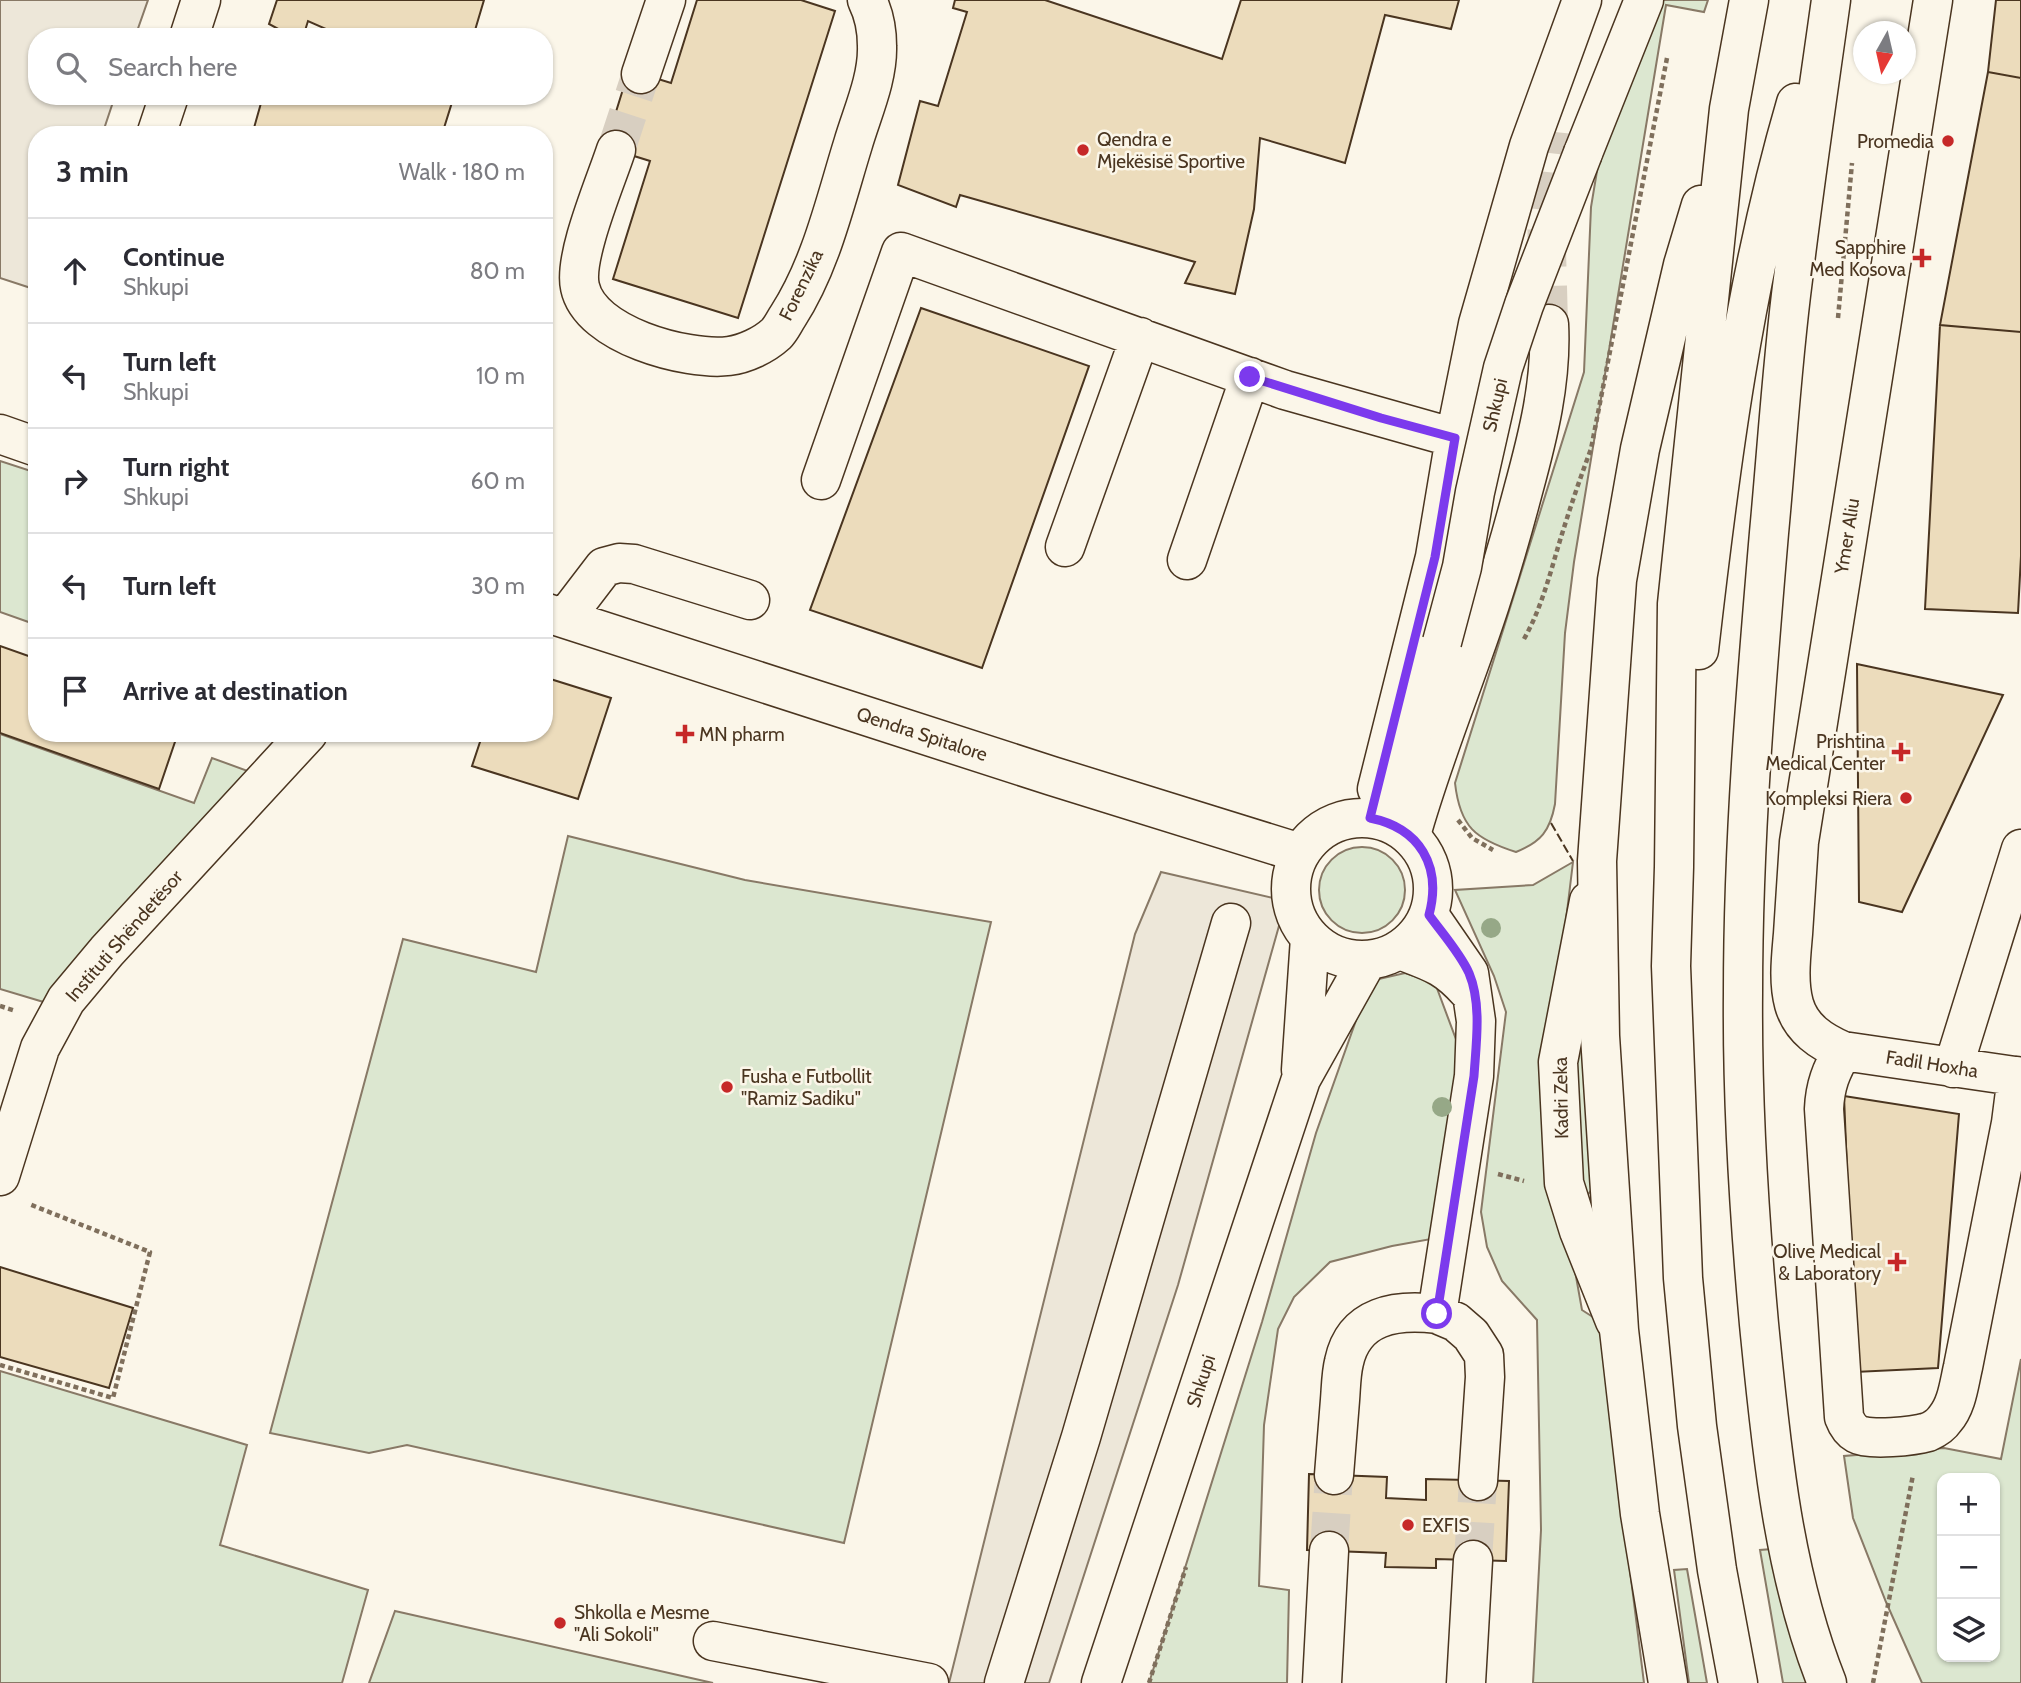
<!DOCTYPE html>
<html lang="en">
<head>
<meta charset="utf-8">
<style>
	:root { --surface:#fff; --page:#f2f2f3; --text:#2b2b33; --muted:#7c7c81; --line:#e1e1e2 }
	body { margin:0; font-family:Cabin,sans-serif; background:var(--page); color:var(--text) }
	.controls { position:absolute; right:21px; bottom:21px; display:grid; overflow:hidden; border-radius:14px; box-shadow:0 2px 5px #0004 }
	.controls button { width:63px; height:63px; display:grid; place-items:center; padding:0; border:0; border-bottom:2px solid var(--line); background:var(--surface); color:var(--text); font:35px sans-serif }
	.compass { position:absolute; left:1853px; top:21px; width:63px; height:63px; border-radius:50%; background:var(--surface); box-shadow:0 2px 5px #0004; rotate:188deg }
	.stop { position:absolute; width:21px; height:21px; margin:-16px; border:5px solid #7c3aed; border-radius:50%; background:#fff }
	.stop.end { background:#7c3aed; border-color:#fff; box-shadow:0 2px 7px #0008 }
	.list { margin:0; padding:0; list-style:none }
	h2 { display:flex; justify-content:space-between; align-items:center; height:91px; margin:0; padding:0 28px; font-size:30px }
	h2 small { font-size:23px; font-weight:400; color:var(--muted) }
	.list li { display:grid; grid-template-columns:46px 1fr auto; gap:21px; align-items:center; box-sizing:border-box; height:105px; padding:0 28px; border-top:2px solid var(--line) }
	.list b { display:block; font-size:26px; white-space:nowrap }
	.list p { margin:0; font-size:23px; white-space:nowrap; color:var(--muted) }
	.list em { font-size:23px; font-style:normal; color:var(--muted) }
	.icon { flex:none; width:38px; height:38px; fill:none; stroke:currentColor; stroke-width:2; stroke-linecap:round; stroke-linejoin:round }
	.map { position:relative; flex:none; width:2021px; height:1683px; overflow:hidden }
	.search { position:absolute; background:var(--surface); box-shadow:0 2px 5px #0004; left:28px; top:28px; width:525px; height:77px; display:flex; align-items:center; gap:18px; box-sizing:border-box; padding:0 24px; border-radius:28px; color:var(--muted); font-size:26px }
	.panel { position:absolute; background:var(--surface); box-shadow:0 2px 5px #0004; left:28px; top:126px; width:525px; height:616px; border-radius:28px }
	.map>svg:first-child { display:block }
</style>
</head>
<body>
<div class="map">
<svg width="2021" height="1683" viewBox="0 0 2021 1683">
	<rect width="100%" height="100%" fill="#fbf6e9"/>
	<!-- green -->
	<path fill="#dce7d0" stroke="#887966" stroke-width="2" fill-rule="evenodd" d="M1662 0H1708L1704 12 1666 5 1574 562 1565 633 1555 804C1550 831 1541 842 1516 852 1475 839 1460 827 1455 783L1584 372 1591 207 1598 165Z
		M0 461 37 473V625L0 612Z
		M0 734 194 803 212 758 256 774 57 1006 0 989Z
		M568 836 745 880 991 922 844 1543 407 1445 369 1453 270 1433 403 939 536 972Z
		M1319 890a43 43 0 1 1 86 0a43 43 0 1 1-86 0Z
		M1573 862 1562 953 1568 1232 1582 1310 1599 1321 1644 1683H1533L1541 1530 1537 1320 1502 1281 1487 1247 1481 1212 1506 1012 1494 976 1455 890 1533 885Z
		M1405 973 1435 983 1457 1042 1461 1123 1437 1238 1392 1246 1330 1262 1294 1297 1278 1329 1264 1425 1259 1586 1289 1590 1287 1683H1149L1262 1322 1316 1133 1370 981Z
		M1582 1031 1592 1189 1586 1197 1581 1189 1573 1036Z
		M2021 1359V1683H1922L1886 1602 1853 1518 1844 1456 1944 1448 2001 1459ZM1942 1478H1995V1657H1942Z
		M0 1371 247 1445 220 1545 368 1590 342 1683H0Z
		M1772 1549 1814 1683H1783L1760 1550Z
		M1687 1569 1707 1683H1689L1674 1570Z
		M395 1611 713 1683H369Z"/>
	<!-- parking -->
	<path fill="#ede7d9" stroke="#887966" stroke-width="2" d="M0 0H148L135 37H37V96H115L102 135H37V290L0 278Z
		M1161 872 1286 901 1178 1285 1049 1683H949L1135 934Z"/>
	<!-- building -->
	<path fill="#ecdcbc" stroke="#4a3520" stroke-width="2" d="M277 0H484L473 37H344L308 21 303 37H293L269 24Z
		M697 0H801L835 11 738 318 613 279 650 161 605 147 629 70 671 83Z
		M955 0H1045L1222 59 1241 0H1459L1451 29 1385 15 1345 163 1260 138 1254 209 1235 294 1185 283 1195 262 960 195 956 207 898 185 920 101 938 106 967 12 953 8Z
		M1996 0H2021V78L1988 72Z
		M1988 72 2021 78V332L1940 325Z
		M263 96H454L444 128 460 135H252Z
		M921 308 1089 366 982 668 810 610Z
		M1940 325 2021 332V556L2018 613 1925 609Z
		M0 646 37 659V733H178L159 789 0 733Z
		M1857 664 2003 695 1902 912 1859 902Z
		M544 677 611 698 578 799 472 766 483 733H544Z
		M1844 1096 1959 1114 1938 1368 1855 1372Z
		M0 1267 133 1308 109 1388 0 1357Z
		M1309 1474 1387 1477 1386 1498 1426 1500V1479L1509 1481 1506 1561 1436 1559V1568L1385 1567 1386 1553 1307 1550Z"/>
	<g fill="none" stroke-linecap="round" stroke-linejoin="round">
		<!-- minor-tunnel -->
		<path stroke="#d8cfc1" stroke-width="38" stroke-dasharray="38 19" stroke-linecap="butt" d="M616 150 641 74
			M1549 324 1546 213 1555 132
			M1329 1551 1334 1475
			M1473 1560 1478 1481"/>
		<!-- minor casing -->
		<g stroke="#4a3520" stroke-width="41">
			<path id="minor" d="M1933 0 1799 842C1797 873 1795 903 1793 934 1791 957 1788 982 1794 1004 1801 1029 1822 1042 1843 1051L2021 1077
				M189 37 201 0
				M641 74 666 0
				M156 135 169 96
				M616 150C606 181 573 257 580 287 590 335 686 361 729 356 745 354 764 345 776 334 781 329 784 322 788 316 821 265 835 202 853 144 862 113 878 79 877 46 877 31 874 14 867 0
				M0 434 37 447
				M821 480 901 252 1285 390 1455 438
				M1065 547 1140 337
				M1187 560 1250 377
				M544 612 1052 776 1300 853
				M565 618 604 567 619 563 634 564 750 600
				M1377 789 1435 557 1455 438 1478 324 1529 146 1582 0
				M1411 835C1433 756 1465 681 1490 604 1502 567 1513 529 1523 491 1538 436 1552 381 1549 324
				M1589 901 1558 1062 1564 1183 1579 1231 1615 1321
				M1400 950C1431 962 1445 965 1468 991
				M1843 1051C1831 1070 1825 1086 1824 1109L1844 1417C1847 1425 1850 1430 1857 1434 1869 1441 1914 1436 1928 1432 1935 1429 1941 1425 1945 1419 1957 1405 1959 1384 1963 1367L2011 1123 2017 1076
				M1953 1068 2021 849
				M0 1176 40 1048 66 1000 107 951 308 733
				M1437 1314 1456 1322 1471 1335 1484 1355 1485 1377 1478 1481
				M1334 1475C1336 1450 1338 1425 1340 1400 1341 1388 1341 1374 1344 1362 1354 1315 1396 1309 1437 1314L1474 1076 1476 1021 1469 973 1429 915
				M713 1641 929 1683
				M1004 1683 1081 1437 1231 923
				M1322 1683 1329 1551
				M1466 1683 1473 1560"/>
		</g>
		<!-- major casing -->
		<g stroke="#4a3520" stroke-width="41">
			<path id="major" d="M1583 153 1644 0
				M1291 889a71 71 0 1 1 142 0a71 71 0 1 1-142 0Z
				M1383 821 1442 642
				M1301 1070 1310 938
				M1101 1683 1301 1079 1367 961"/>
		</g>
		<!-- highway casing -->
		<g stroke="#4a3520" stroke-width="41">
			<path id="highway" d="M1699 650C1720 466 1744 281 1796 103
				M1668 1683 1640 1514 1619 1330 1600 1036 1597 861 1617 580 1640 449 1683 265 1701 205
				M1738 1683 1717 1570 1697 1426 1683 1278 1671 966 1674 867 1677 604 1729 109 1749 0
				M1827 1683C1782 1570 1771 1445 1759 1324 1749 1214 1742 1104 1743 993 1743 839 1756 686 1769 533 1777 448 1782 363 1793 279 1804 186 1818 93 1831 0"/>
		</g>
		<!-- path -->
		<path stroke="#7f6f5c" stroke-width="4.5" stroke-dasharray="5 3.5" stroke-linecap="butt" d="M1838 318 1852 163
			M1524 639C1540 611 1549 578 1558 547 1568 514 1579 481 1591 449L1667 58
			M1458 820 1472 838 1493 850
			M0 1006 16 1011
			M1498 1174 1524 1181
			M0 1365 113 1398 150 1252 29 1204
			M1149 1683 1186 1567
			M1873 1683 1913 1475"/>
		<!-- minor -->
		<use href="#minor" stroke="#fbf6e9" stroke-width="38"/>
		<!-- major -->
		<use href="#major" stroke="#fbf6e9" stroke-width="38"/>
		<!-- highway -->
		<use href="#highway" stroke="#fbf6e9" stroke-width="38"/>
		<!-- major-bridge casing -->
		<g stroke="#4a3520" stroke-width="41" stroke-linecap="butt">
			<path id="major-bridge" d="M1442 642 1462 567 1475 492 1503 368 1524 305 1583 153"/>
		</g>
		<!-- major-bridge -->
		<use href="#major-bridge" stroke="#fbf6e9" stroke-width="38"/>
		<!-- fence -->
		<path stroke="#4a3520" stroke-width="2" stroke-dasharray="9 3.5" stroke-linecap="butt" d="M1551 823 1573 861"/>
	</g>
	<!-- trees -->
	<g fill="#96a887">
		<circle cx="1491" cy="928" r="10"/>
		<circle cx="1442" cy="1107" r="10"/>
	</g>
	<g fill="none" stroke-linecap="round" stroke-linejoin="round">
		<!-- route -->
		<path stroke="#7c3aed" stroke-width="9" d="M1250 377 1381 418 1455 438 1435 557 1370 818C1420 828 1442 866 1429 915 1442 933 1460 953 1469 973 1482 1004 1476 1044 1474 1076L1437 1314"/>
	</g>
	<!-- markers -->
	<g fill="#c62828" stroke="#fbf6e9" stroke-width="2.5">
		<circle cx="1948" cy="141" r="7"/>
		<circle cx="1083" cy="150" r="7"/>
		<path d="M1918.5 247.5h7v7h7v7h-7v7h-7v-7h-7v-7h7z"/>
		<path d="M681.5 723.5h7v7h7v7h-7v7h-7v-7h-7v-7h7z"/>
		<path d="M1897.5 741.5h7v7h7v7h-7v7h-7v-7h-7v-7h7z"/>
		<circle cx="1906" cy="798" r="7"/>
		<circle cx="727" cy="1087" r="7"/>
		<path d="M1893.5 1251.5h7v7h7v7h-7v7h-7v-7h-7v-7h7z"/>
		<circle cx="1408" cy="1525" r="7"/>
		<circle cx="560" cy="1623" r="7"/>
	</g>
	<g text-anchor="middle" dominant-baseline="central" stroke-width="5" stroke-linejoin="round" paint-order="stroke">
		<!-- poi labels -->
		<g font-size="19" fill="#4a3520" stroke="#fbf6e9" text-anchor="start">
			<text x="1097" y="139">Qendra e<tspan x="1097" dy="22">Mjekësisë Sportive</tspan></text>
			<text x="1934" y="141" text-anchor="end">Promedia</text>
			<text x="1906" y="247" text-anchor="end">Sapphire<tspan x="1906" dy="22">Med Kosova</tspan></text>
			<text x="699" y="734">MN pharm</text>
			<text x="1885" y="741" text-anchor="end">Prishtina<tspan x="1885" dy="22">Medical Center</tspan></text>
			<text x="1892" y="798" text-anchor="end">Kompleksi Riera</text>
			<text x="741" y="1076">Fusha e Futbollit<tspan x="741" dy="22">"Ramiz Sadiku"</tspan></text>
			<text x="1881" y="1251" text-anchor="end">Olive Medical<tspan x="1881" dy="22">&amp; Laboratory</tspan></text>
			<text x="1422" y="1525">EXFIS</text>
			<text x="574" y="1612">Shkolla e Mesme<tspan x="574" dy="22">"Ali Sokoli"</tspan></text>
		</g>
		<!-- street labels -->
		<g font-size="19" fill="#4a3520" stroke="#fbf6e9">
			<text transform="translate(801 285) rotate(-64)">Forenzika</text>
			<text transform="translate(1495 405) rotate(-77)">Shkupi</text>
			<text transform="translate(1847 536) rotate(-81)">Ymer Aliu</text>
			<text transform="translate(922 734) rotate(18)">Qendra Spitalore</text>
			<text transform="translate(124 936) rotate(-49)">Instituti Shëndetësor</text>
			<text transform="translate(1932 1064) rotate(9)">Fadil Hoxha</text>
			<text transform="translate(1561 1098) rotate(-91)">Kadri Zeka</text>
			<text transform="translate(1201 1381) rotate(-72)">Shkupi</text>
		</g>
	</g>
</svg>
<div class="controls">
<button>+</button>
<button>−</button>
<button><svg class="icon" aria-label="layers" viewBox="0 0 24 24"><path d="M12 4l9 5-9 5-9-5zM3 14l9 5 9-5"/></svg></button>
</div>
<svg class="compass" viewBox="-18 -18 36 36"><path d="M0-13l5 13h-10z" fill="#e53935"/><path d="M0 13l5-13h-10z" fill="#7c7c81"/></svg>
<div class="stop" style="left:1437px;top:1314px"></div>
<div class="stop end" style="left:1250px;top:377px"></div>
<div class="search"><svg class="icon" aria-label="search" viewBox="0 0 24 24"><circle cx="10" cy="10" r="6"/><path d="M15 15l6 6"/></svg>Search here</div>
<section class="panel">
<h2>3 min<small>Walk · 180 m</small></h2>
<ul class="list">
<li><svg class="icon" aria-label="ahead" viewBox="0 0 24 24"><path d="M12 20V5M6 11l6-6 6 6"/></svg><div><b>Continue</b><p>Shkupi</p></div><em>80 m</em></li>
<li><svg class="icon" aria-label="left" viewBox="0 0 24 24"><path d="M17 20v-9H6M10 6l-5 5 5 5"/></svg><div><b>Turn left</b><p>Shkupi</p></div><em>10 m</em></li>
<li><svg class="icon" aria-label="right" viewBox="0 0 24 24"><path d="M7 20v-9h11M14 6l5 5-5 5"/></svg><div><b>Turn right</b><p>Shkupi</p></div><em>60 m</em></li>
<li><svg class="icon" aria-label="left" viewBox="0 0 24 24"><path d="M17 20v-9H6M10 6l-5 5 5 5"/></svg><div><b>Turn left</b></div><em>30 m</em></li>
<li><svg class="icon" aria-label="arrive" viewBox="0 0 24 24"><path d="M6 21V4h12l-3 4 3 4H6"/></svg><div><b>Arrive at destination</b></div></li>
</ul>
</section>
</div>
</body>
</html>
